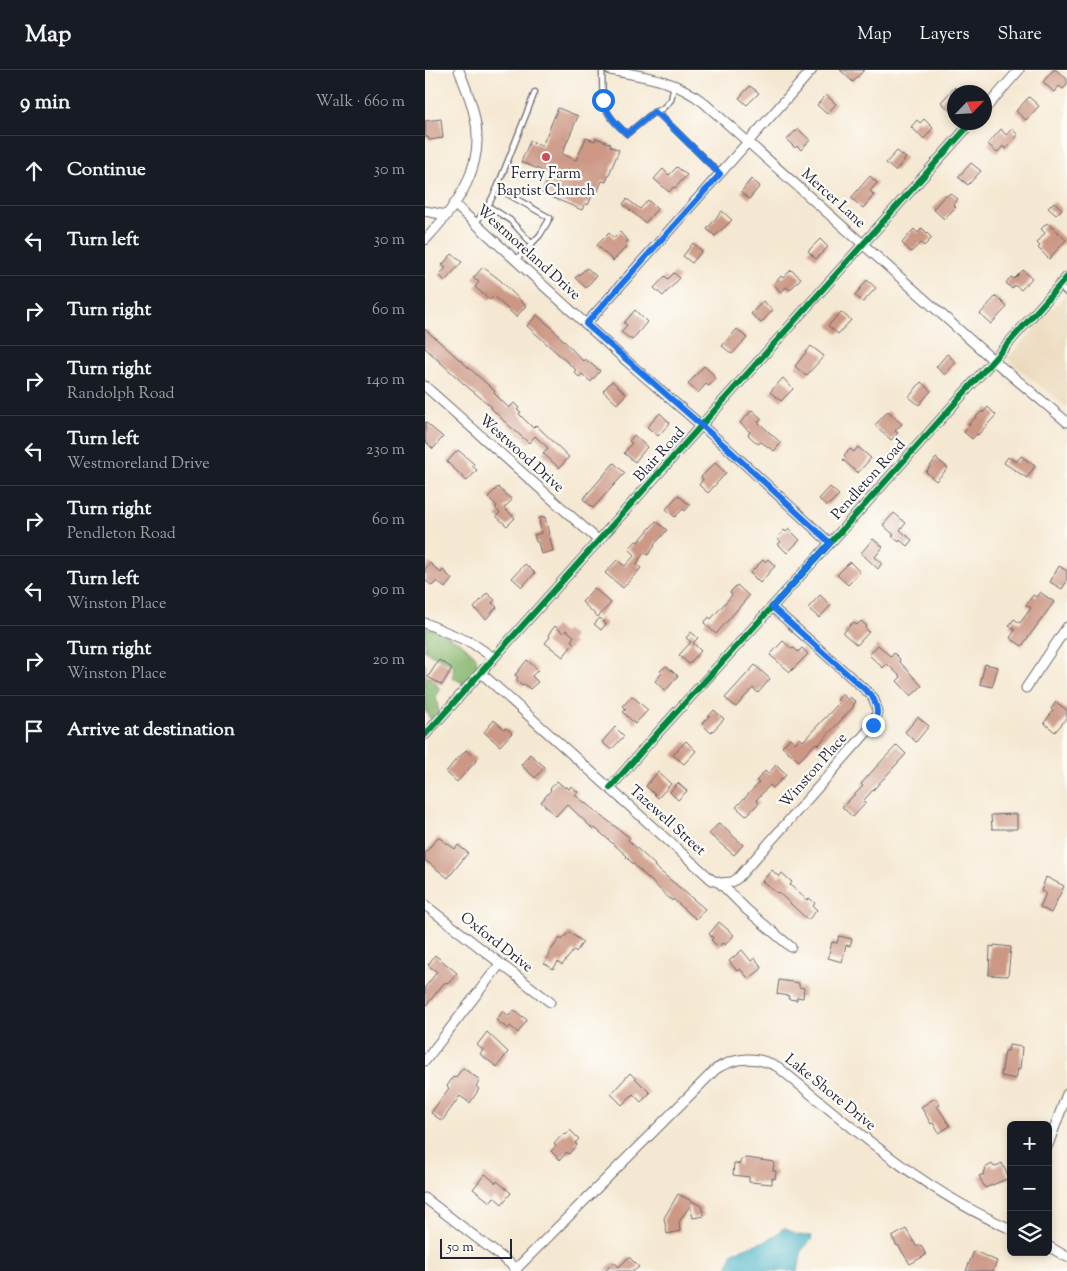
<!DOCTYPE html>
<html lang="en">
<head>
<meta charset="utf-8">
<style>
	:root { --surface:#171b24; --page:#20242c; --text:#f1f3f6; --muted:#9ea1a6; --line:#363941 }
	body { margin:0; font-family:"Sorts Mill Goudy",serif; background:var(--page); color:var(--text) }
	.controls { position:absolute; right:15px; bottom:15px; display:grid; overflow:hidden; border-radius:8px; box-shadow:0 2px 8px #0003 }
	.controls button { width:45px; height:45px; display:grid; place-items:center; padding:0; border:0; border-bottom:1px solid var(--line); background:var(--surface); color:var(--text); font:25px sans-serif }
	.compass { position:absolute; left:522px; top:15px; width:45px; height:45px; border-radius:50%; background:var(--surface); box-shadow:0 2px 8px #0003; rotate:65deg }
	.scale { position:absolute; left:15px; bottom:12px; width:72px; box-sizing:border-box; padding-left:5px; border:2px solid #22223b; border-top:0; font-size:14px; line-height:18px; white-space:nowrap; color:#22223b; -webkit-text-stroke:4px #fdfcf7; paint-order:stroke }
	.stop { position:absolute; width:15px; height:15px; margin:-11px; border:4px solid #1a73e8; border-radius:50%; background:#fff }
	.stop.end { background:#1a73e8; border-color:#fff; box-shadow:0 1px 5px #0008 }
	.list { margin:0; padding:0; list-style:none }
	h2 { display:flex; justify-content:space-between; align-items:center; height:65px; margin:0; padding:0 20px; font-size:21px }
	h2 small { font-size:16px; font-weight:400; color:var(--muted) }
	.list li { display:grid; grid-template-columns:32px 1fr auto; gap:15px; align-items:center; box-sizing:border-box; height:70px; padding:0 20px; border-top:1px solid var(--line) }
	.list b { display:block; font-size:19px; white-space:nowrap }
	.list p { margin:0; font-size:16px; white-space:nowrap; color:var(--muted) }
	.list em { font-size:16px; font-style:normal; color:var(--muted) }
	.icon { flex:none; width:28px; height:28px; fill:none; stroke:currentColor; stroke-width:2; stroke-linecap:round; stroke-linejoin:round }
	.map { position:relative; flex:none; width:642px; height:1201px; overflow:hidden }
	header { display:flex; align-items:center; gap:30px; box-sizing:border-box; height:70px; padding:0 25px; background:var(--surface); border-bottom:1px solid var(--line) }
	header strong { font-size:24px }
	nav { display:flex; gap:28px; margin-inline-start:auto; font-size:18px }
	main { display:flex }
	aside { flex:1; background:var(--surface) }
	.map>svg:first-child { display:block }
</style>
</head>
<body>
<header>
<strong>Map</strong>
<nav><a>Map</a><a>Layers</a><a>Share</a></nav>
</header>
<main>
<aside>
<h2>9 min<small>Walk · 660 m</small></h2>
<ul class="list">
<li><svg class="icon" aria-label="ahead" viewBox="0 0 24 24"><path d="M12 20V5M6 11l6-6 6 6"/></svg><div><b>Continue</b></div><em>30 m</em></li>
<li><svg class="icon" aria-label="left" viewBox="0 0 24 24"><path d="M17 20v-9H6M10 6l-5 5 5 5"/></svg><div><b>Turn left</b></div><em>30 m</em></li>
<li><svg class="icon" aria-label="right" viewBox="0 0 24 24"><path d="M7 20v-9h11M14 6l5 5-5 5"/></svg><div><b>Turn right</b></div><em>60 m</em></li>
<li><svg class="icon" aria-label="right" viewBox="0 0 24 24"><path d="M7 20v-9h11M14 6l5 5-5 5"/></svg><div><b>Turn right</b><p>Randolph Road</p></div><em>140 m</em></li>
<li><svg class="icon" aria-label="left" viewBox="0 0 24 24"><path d="M17 20v-9H6M10 6l-5 5 5 5"/></svg><div><b>Turn left</b><p>Westmoreland Drive</p></div><em>230 m</em></li>
<li><svg class="icon" aria-label="right" viewBox="0 0 24 24"><path d="M7 20v-9h11M14 6l5 5-5 5"/></svg><div><b>Turn right</b><p>Pendleton Road</p></div><em>60 m</em></li>
<li><svg class="icon" aria-label="left" viewBox="0 0 24 24"><path d="M17 20v-9H6M10 6l-5 5 5 5"/></svg><div><b>Turn left</b><p>Winston Place</p></div><em>90 m</em></li>
<li><svg class="icon" aria-label="right" viewBox="0 0 24 24"><path d="M7 20v-9h11M14 6l5 5-5 5"/></svg><div><b>Turn right</b><p>Winston Place</p></div><em>20 m</em></li>
<li><svg class="icon" aria-label="arrive" viewBox="0 0 24 24"><path d="M6 21V4h12l-3 4 3 4H6"/></svg><div><b>Arrive at destination</b></div></li>
</ul>
</aside>
<div class="map">
<svg width="642" height="1201" viewBox="0 0 642 1201">
	<rect width="100%" height="100%" fill="#fdfcf7"/>
	<filter id="ink" filterUnits="userSpaceOnUse"><feTurbulence type="fractalNoise" baseFrequency=".02" numOctaves="2"/><feDisplacementMap in="SourceGraphic" scale="10" xChannelSelector="R" yChannelSelector="G"/><feConvolveMatrix kernelMatrix="1 2 1 2 8 2 1 2 1" color-interpolation-filters="sRGB"/></filter>
	<filter id="wash" filterUnits="userSpaceOnUse"><feTurbulence type="fractalNoise" baseFrequency=".0096" numOctaves="4" result="noise"/><feDisplacementMap in="SourceGraphic" scale="20" xChannelSelector="R" yChannelSelector="G"/><feGaussianBlur stdDeviation="1.12" result="paint"/><feColorMatrix in="noise" values="0 0 0 0 0 0 0 0 0 0 0 0 0 0 0 0 0 1.4 0 .05"/><feComposite in="paint" operator="in"/></filter>
	<g filter="url(#wash)">
		<rect width="100%" height="100%" fill="#f5e8d2"/>
		<!-- built -->
		<path fill="#ebd8ba" d="M642 223V337L582 289Z"/>
		<!-- forest -->
		<path fill="#89b871" stroke="#566d56" d="M0 555 36 573 51 587 53 604 40 614 28 608 29 596 0 581Z
			M0 594 1 606 11 613 15 620 11 627 14 643 5 649 0 640Z"/>
		<!-- water -->
		<path fill="#48b2c6" stroke="#356a80" d="M359 1158 373 1165 387 1166 386 1170 377 1180 373 1201H301L308 1182 343 1170Z"/>
		<g id="blocks">
			<!-- building -->
			<path fill="#cc9885" d="M415 0H439L428 12Z
				M628 0H631L642 9V15L638 19 634 16 629 22 618 12Z
				M325 16 334 23 322 35 314 28Z
				M530 17V34L524 40 516 32Z
				M401 25 411 34 402 44 392 35Z
				M604 27 614 36 601 50 591 41Z
				M133 38 153 46 137 84 151 90 161 68 170 71 171 68 186 74 185 76 194 80 181 112 177 111 171 125 168 124 163 135 160 133 157 140 117 123 125 104 96 92 105 71 117 76Z
				M16 49 18 68 4 70 3 67H0V51Z
				M499 49 508 58 499 69 486 57 492 50 495 53Z
				M373 59 385 70 376 80 372 76 370 78 362 70 370 61 371 62Z
				M576 59 581 65 587 59 593 65 581 79 578 76 572 83 563 74Z
				M472 81 481 88 470 101 461 93Z
				M546 93 556 101 543 115 533 107Z
				M252 97 262 105 250 118 248 117 244 122 229 109 238 99 244 105Z
				M445 106 452 113 445 121 449 125 438 138 426 128Z
				M326 109 335 116 324 129 316 122Z
				M525 123 533 129 528 135 531 137 519 149 508 139 520 125 522 126Z
				M202 129 215 139 223 130 232 139 220 153 198 134Z
				M629 132 637 139 631 145 623 138Z
				M297 141 307 150 290 166 282 159Z
				M622 153 641 170 624 189 613 178 615 176 612 173 620 163 616 159Z
				M497 158 507 168 499 176 496 173 486 182 477 173 489 159 493 163Z
				M195 162 203 171 200 174 202 176 188 191 172 175 184 163 189 168Z
				M395 169 403 177 391 189 383 181Z
				M268 173 277 181 267 193 258 186Z
				M27 184 37 192 20 211 14 205 21 198 17 195Z
				M58 197 75 210 101 236 91 247 69 226 65 230 50 217 54 212 48 208Z
				M162 198 171 206 161 218 150 208Z
				M366 200 376 208 365 220 361 217 356 223 349 214 356 206 358 208Z
				M598 200 607 208 596 220 590 215 587 219 581 213 586 207 589 209Z
				M249 203 255 208 238 226 229 218 240 206 243 209Z
				M442 210 451 218 438 232 430 225Z
				M571 226 582 237 566 254 555 244Z
				M338 231 348 240 336 253 326 244Z
				M210 240 222 252 207 270 196 262 202 255 199 253Z
				M416 242 426 250 413 264 403 256Z
				M112 245 126 257 158 291 160 289 175 301 166 312 157 304 154 307 149 302 151 300 102 256Z
				M0 259 70 321 69 323 84 338 89 333 94 338 92 340 96 342 94 344 108 358 111 355 144 387 134 398 118 383 123 378 110 366 104 373 80 352 66 338 67 337 40 315 0 278Z
				M312 259 322 268 307 284 297 276Z
				M386 276 399 286 381 306 370 296Z
				M522 284 531 292 520 305 511 297Z
				M279 296 289 305 288 306 290 309 284 316 281 314 273 323 263 314Z
				M358 308 368 319 356 331 345 322Z
				M187 311 201 324 192 334 178 321Z
				M496 312 506 321 494 335 484 327Z
				M563 337 571 345 553 365 552 364 547 369 539 362 545 356 543 355 557 341 558 343Z
				M327 340 337 349 333 352 356 373 349 381 336 372 333 374 323 365 325 362 315 353Z
				M463 341 477 354 470 361 473 363 466 370 450 355Z
				M235 343 245 353 233 366 222 357Z
				M0 352 18 367 8 379 0 371Z
				M209 365 222 377 210 392 199 383 207 373 204 371Z
				M433 377 446 388 433 403 418 390 421 387 419 385 425 379 429 382Z
				M33 380 49 394 47 396 52 400 42 411 22 392Z
				M596 386 610 396 602 408 579 393 583 387 591 392Z
				M511 388 523 398 511 411 501 402Z
				M189 393 200 403 168 438 158 429Z
				M290 393 301 403 283 423 274 415 278 409 276 407Z
				M73 417 87 430 79 438 90 448 82 456 71 446 75 443 70 438 72 436 63 427Z
				M405 417 414 425 402 436 394 429Z
				M253 425 265 435 260 441 258 439 250 447 241 439Z
				M469 443 481 453 475 460 487 470 482 476 475 470 474 472 467 466 469 465 458 455Z
				M120 447 128 481 116 484 113 472H111L109 465 116 463 114 448Z
				M231 451 242 460 229 475 230 476 223 485 220 482 215 488 212 495 216 498 198 518 180 503 192 490 200 496 210 485 204 479 211 471 213 472Z
				M364 459 375 470 362 483 353 474 356 472 352 468 359 460 361 462Z
				M448 469 458 477 450 487 457 493 453 499 436 483Z
				M343 489 350 496 335 513 325 503 338 490 340 492Z
				M425 492 435 502 423 515 412 505Z
				M5 493 16 503 18 500 27 509 20 518 12 511 7 516 0 510V499Z
				M100 494 110 503 97 517 87 508Z
				M634 496 642 501V511L637 519 625 512Z
				M312 515 324 526 291 564 279 553 284 547 286 549 307 525 305 522Z
				M169 518 186 533 173 547 157 532Z
				M615 522 629 532 597 576 585 568 590 560 584 556 589 549 595 553 606 538 601 535 608 525 611 527Z
				M62 523 70 530 67 533 72 537 61 549 49 538Z
				M395 525 406 535 394 548 383 538Z
				M175 548 181 554 176 560 169 554Z
				M436 551 442 556 440 558 444 562 432 575 418 563 428 552 432 555Z
				M130 556 138 563 141 560 149 566 146 571 149 573 138 587 120 573 125 567 123 565Z
				M266 562 273 568 268 573 276 581 264 594 254 585 266 572 261 568Z
				M358 571 367 579 369 578 373 582 377 578 383 584 365 602 345 585Z
				M453 575 466 587 469 583 475 589 474 591 497 616 486 626 472 611 476 607 462 594 458 598 444 585Z
				M14 590 27 598 17 615 3 607Z
				M102 590 113 600 107 606 113 612 105 619 99 614 97 616 91 610 93 608 90 605Z
				M560 594 573 597 567 617 555 614Z
				M330 595 345 609 333 623 328 618 311 637 300 628Z
				M241 596 253 606 240 621 230 611 237 603 235 601Z
				M417 624 423 630 425 627 431 632 428 635 429 636 393 675 391 673 374 691 357 677 365 668 370 673 375 668 378 671 415 632 412 630Z
				M207 626 223 640 210 654 198 642 201 639 198 636Z
				M631 632 642 640V648L630 662 619 653 628 641 626 639Z
				M289 640 299 649 286 663 277 654Z
				M493 647 504 656 491 672 480 662Z
				M69 650 79 659 81 658 87 663 75 676 59 662Z
				M190 657 199 666 186 680 177 672Z
				M261 671 271 681 259 694 248 685Z
				M472 675 481 684 438 731 441 733 428 747 417 737 438 716 436 714 451 697Z
				M41 680 52 690 32 712 21 702 33 687 34 688Z
				M105 684 120 697 110 708 96 695Z
				M351 695 361 705 348 718 345 715 331 730 334 733 321 746 311 737 334 713 331 711 340 701 343 704Z
				M233 702 246 714 233 728 221 716Z
				M132 711 140 718 141 716 144 719 146 716 153 722 150 725 205 768 203 770 230 795 229 796 280 839 271 849 248 829 247 831 201 787 202 786 170 758 168 759 142 734 131 746 116 732 126 720 125 719Z
				M253 713 262 721 253 730 245 722Z
				M592 744V759H567L566 745Z
				M294 753 318 775 309 785 284 764Z
				M13 767 30 779 33 775 43 783 23 808 0 790V783Z
				M347 800 354 807 357 803 367 812 365 815 382 830 384 828 390 833 388 836 392 840 383 850 353 822 352 823 337 811Z
				M621 807 639 816 626 843 615 837 621 823 616 821Z
				M294 852 309 865 300 875 297 873 294 877 286 870 288 868 284 864Z
				M144 862 158 872 151 882 149 880 137 895 133 892 128 899 119 893 125 885 123 884 135 868 137 870Z
				M414 866 427 869 425 876 421 875 417 892 403 888 407 872 412 873Z
				M569 875 586 877 583 906 564 905 565 876 569 877Z
				M317 880 326 891 330 888 337 898 324 909 315 899 312 901 304 891Z
				M10 885 32 903 25 912 19 913 0 937V917L12 902 3 895Z
				M354 910 374 913V917L379 918 378 928 372 927V930L363 929 364 926 352 924Z
				M89 940 102 950 93 963 85 956 83 959 71 950 78 941 84 946Z
				M62 962 83 982 72 997 55 984 58 980 52 975Z
				M584 975 597 977 595 999H593L591 1009 576 1006 580 981H583Z
				M38 998 55 1010 51 1016 54 1019 45 1033 35 1026 17 1051 6 1043 24 1018 22 1016 28 1007 30 1008Z
				M205 1003 225 1023 216 1032 208 1024 197 1035 186 1024Z
				M510 1028 515 1035 512 1036 525 1056 514 1063 508 1053 506 1054 496 1037Z
				M145 1060 154 1069 150 1073 152 1075 144 1084 142 1082 135 1090 126 1081 131 1076 129 1074 139 1063 141 1065Z
				M322 1088 349 1092 348 1101H351L350 1109 347 1108V1114L324 1112V1107L308 1105 309 1093 315 1094 316 1089Z
				M577 1093 584 1108 560 1118 554 1106 559 1104 558 1102 561 1100 560 1098 567 1094 569 1097Z
				M60 1104 71 1113 72 1111 86 1123 77 1134 69 1127 65 1132 48 1119Z
				M253 1124 276 1136 279 1146 268 1148 265 1136 254 1152 255 1161 242 1164 239 1148Z
				M481 1159 492 1177 496 1175 501 1185 485 1194 473 1175 472 1176 467 1167Z
				M549 1181 572 1191 568 1201H541Z
				M204 1187 214 1197 209 1201H180L189 1192 194 1197Z"/>
		</g>
	</g>
	<g filter="url(#ink)">
		<use href="#blocks" fill-opacity="0" stroke="#6c6770" stroke-width="1"/>
		<g fill="none" stroke-linecap="round" stroke-linejoin="round">
			<!-- service casing -->
			<g stroke="#6c6770" stroke-width="7">
				<path id="service" d="M177 0C178 35 175 40 202 64L229 42 237 39 246 30 249 16
					M229 42 237 47 295 104
					M72 118 110 22
					M63 136 85 150 107 174
					M50 154 63 136 72 118 125 148 115 165 91 190
					M634 216 642 223"/>
			</g>
			<!-- minor casing -->
			<g stroke="#6c6770" stroke-width="11">
				<path id="minor" d="M185 0C220 7 249 9 278 32L568 290 642 352
					M560 39 594 0
					M29 134 197 287 300 376 405 473
					M0 141 21 145
					M0 170C33 135 62 95 49 44 46 29 39 14 34 0
					M161 254 387 0
					M0 316 174 471
					M0 553 47 573 69 588
					M56 603 287 810 295 813 322 840 366 877
					M601 618 642 557
					M0 665 547 52
					M185 718 229 667 436 439 642 207
					M295 813 307 812 313 808 448 655C454 645 453 637 447 626L347 537
					M0 835 125 932
					M0 991 75 894
					M623 1075 642 1024
					M0 1128 92 1199
					M623 1176 642 1187
					M89 1201 291 999C312 986 332 986 353 997 426 1057 498 1121 586 1159"/>
			</g>
			<!-- service -->
			<use href="#service" stroke="#fff" stroke-width="4.5"/>
			<!-- minor -->
			<use href="#minor" stroke="#fff" stroke-width="9"/>
			<!-- cycleway casing -->
			<g stroke="#fdfcf7" stroke-width="9">
				<path id="cycleway" d="M0 665 547 52
					M185 718 229 667 436 439 642 207"/>
			</g>
			<!-- cycleway -->
			<use href="#cycleway" stroke="#00873e" stroke-width="6"/>
		</g>
	</g>
	<g fill="none" stroke-linecap="round" stroke-linejoin="round" filter="url(#ink)">
		<!-- route -->
		<path stroke="#1a73e8" stroke-width="6" d="M178 30C182 45 191 54 202 64L229 42 237 47 295 104 161 254 300 376 405 473 347 537 447 626C453 637 454 645 448 655"/>
	</g>
	<!-- markers -->
	<circle fill="#d1495b" stroke="#fdfcf7" stroke-width="2" cx="121" cy="87" r="5"/>
	<g text-anchor="middle" dominant-baseline="central" stroke-width="4.5" stroke-linejoin="round" paint-order="stroke">
		<!-- poi labels -->
		<g font-size="15" fill="#22223b" stroke="#fdfcf7">
			<text x="121" y="104">Ferry Farm<tspan x="121" dy="17">Baptist Church</tspan></text>
		</g>
		<!-- street labels -->
		<g font-size="15" fill="#22223b" stroke="#fdfcf7">
			<text transform="translate(408 129) rotate(42)">Mercer Lane</text>
			<text transform="translate(103 183) rotate(42)">Westmoreland Drive</text>
			<text transform="translate(96 384) rotate(42)">Westwood Drive</text>
			<text transform="translate(235 385) rotate(-48)">Blair Road</text>
			<text transform="translate(444 410) rotate(-48)">Pendleton Road</text>
			<text transform="translate(389 701) rotate(-49)">Winston Place</text>
			<text transform="translate(242 751) rotate(42)">Tazewell Street</text>
			<text transform="translate(71 873) rotate(38)">Oxford Drive</text>
			<text transform="translate(405 1023) rotate(39)">Lake Shore Drive</text>
		</g>
	</g>
</svg>
<div class="controls">
<button>+</button>
<button>−</button>
<button><svg class="icon" aria-label="layers" viewBox="0 0 24 24"><path d="M12 4l9 5-9 5-9-5zM3 14l9 5 9-5"/></svg></button>
</div>
<svg class="compass" viewBox="-18 -18 36 36"><path d="M0-13l5 13h-10z" fill="#e53935"/><path d="M0 13l5-13h-10z" fill="#9ea1a6"/></svg>
<div class="scale">50 m</div>
<div class="stop" style="left:178px;top:30px"></div>
<div class="stop end" style="left:448px;top:655px"></div>
</div>
</main>
</body>
</html>
